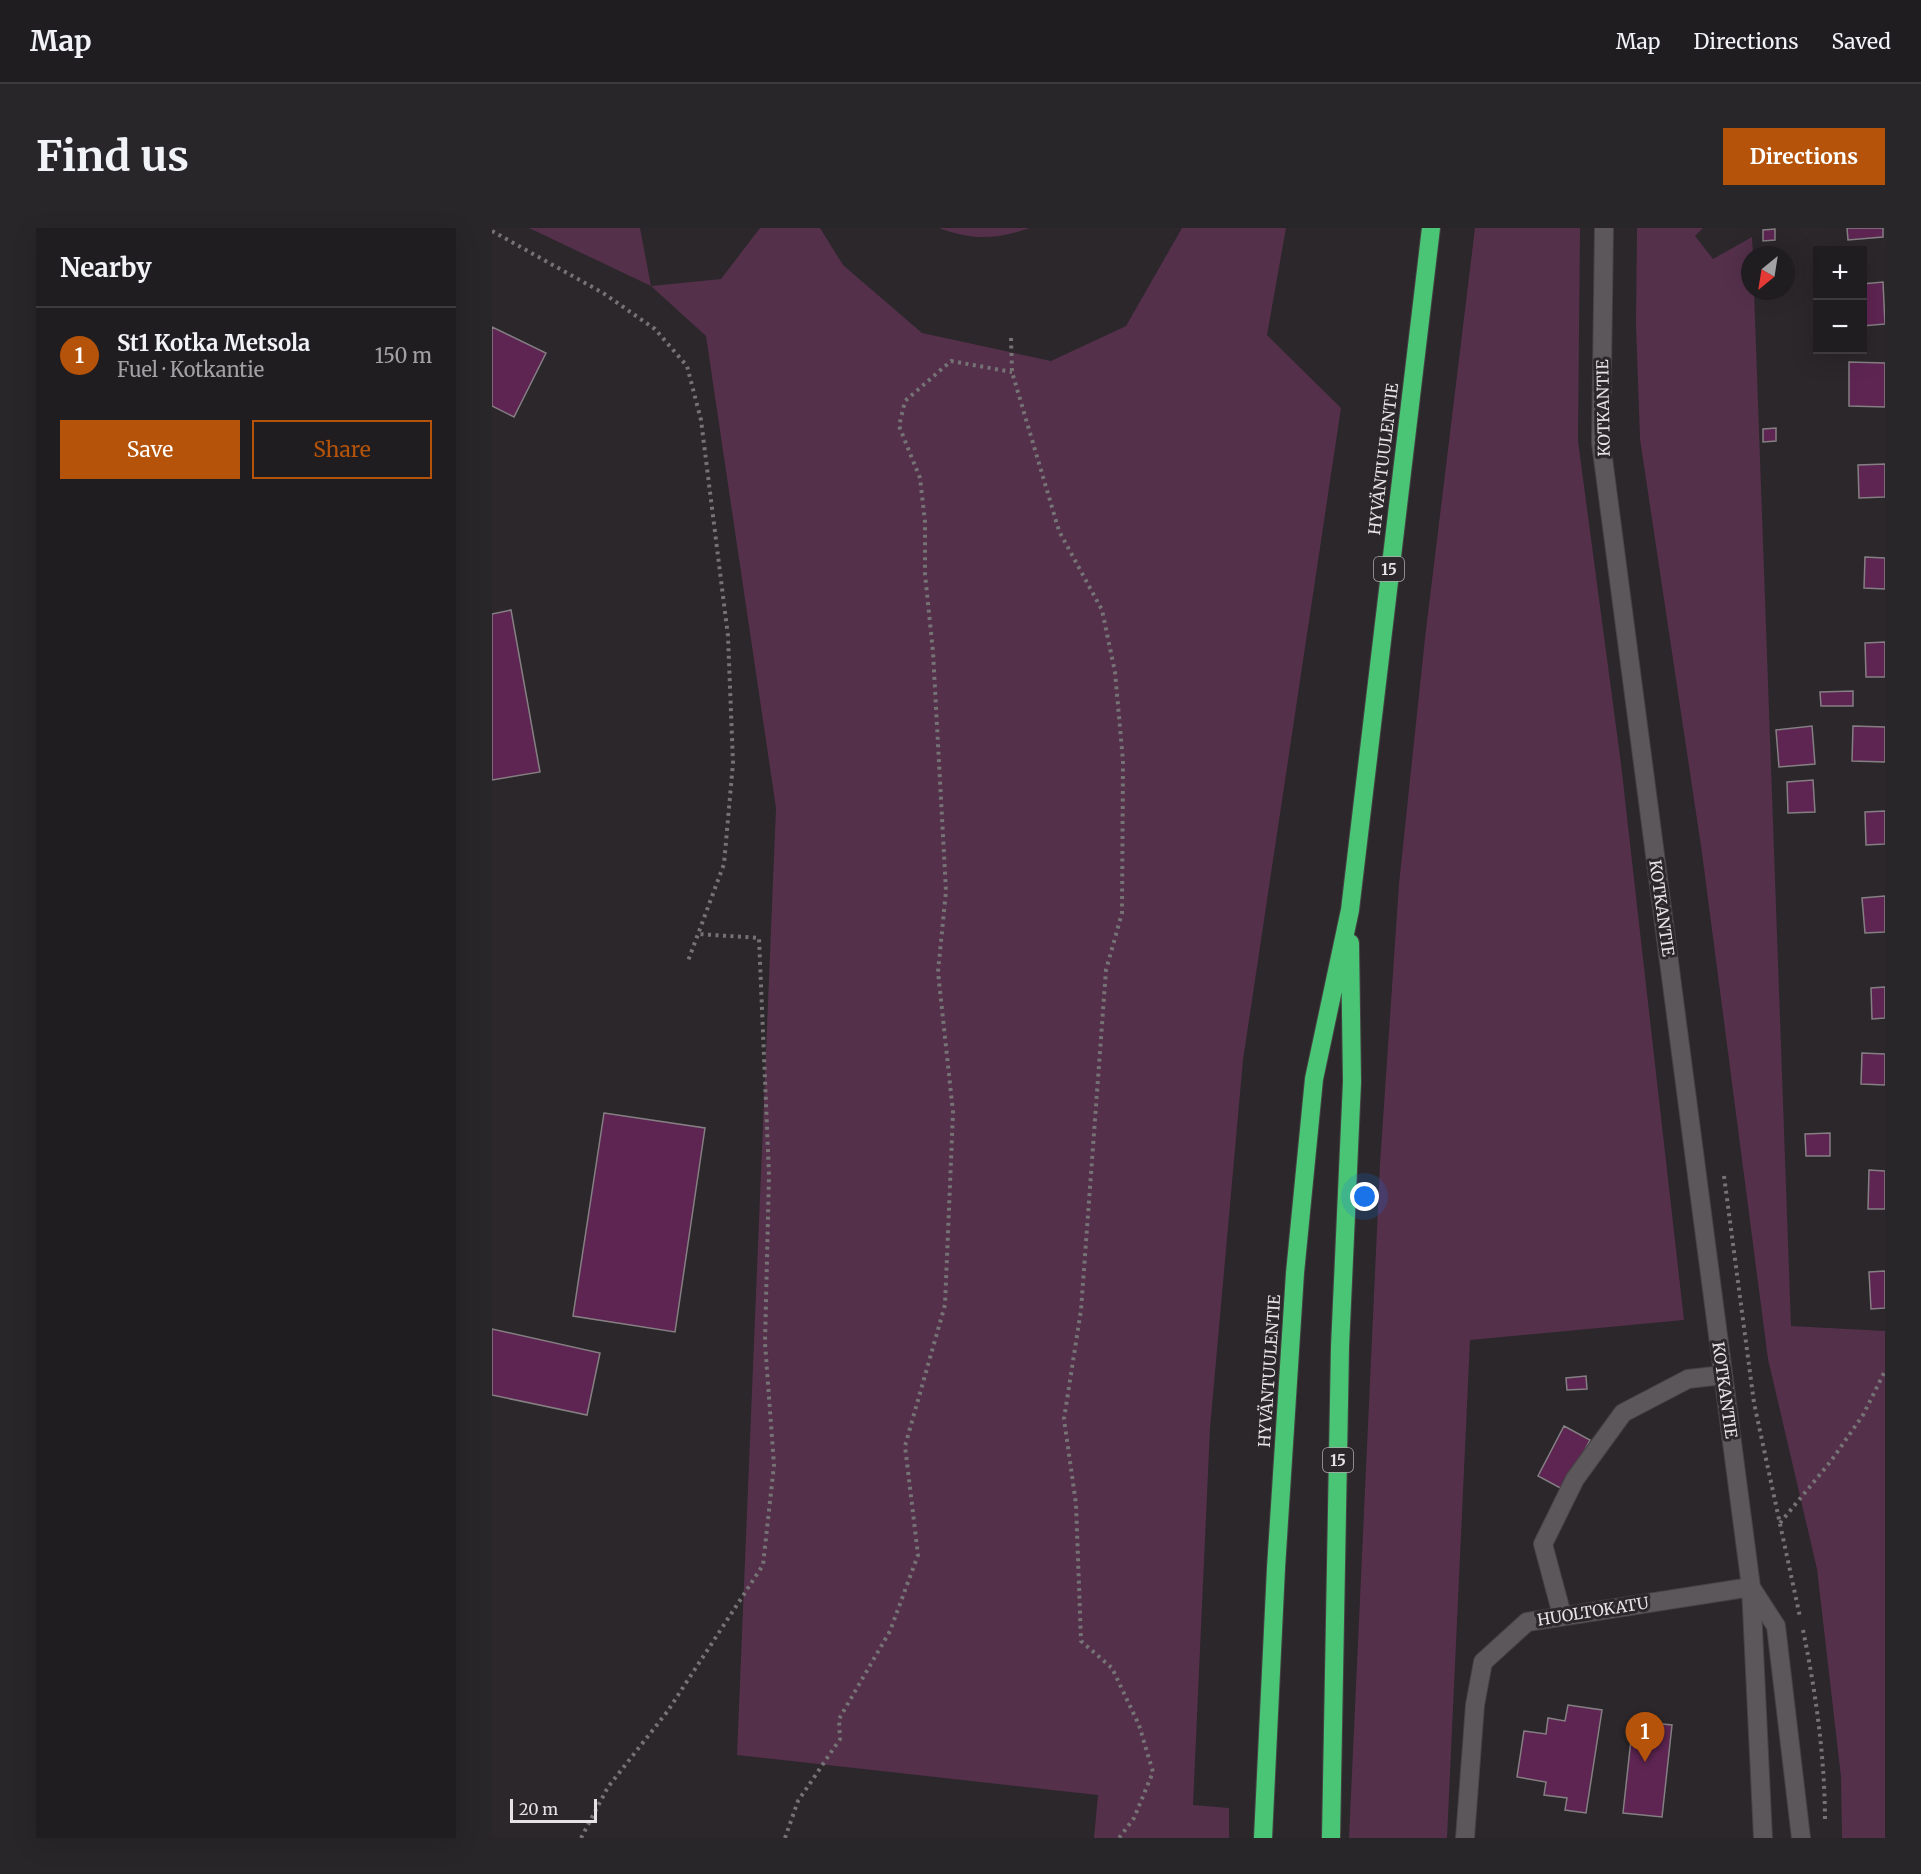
<!DOCTYPE html>
<html lang="en">
<head>
<meta charset="utf-8">
<style>
	:root { --surface:#201d20; --page:#282629; --text:#f1f3f6; --muted:#a2a2a5; --line:#3d3b3e; --accent:#b45309 }
	body { margin:0; font-family:Merriweather,serif; background:var(--page); color:var(--text) }
	.controls { position:absolute; right:18px; top:18px; display:grid; overflow:hidden; border-radius:0px; box-shadow:0 6px 24px #0002 }
	.controls button { width:54px; height:54px; display:grid; place-items:center; padding:0; border:0; border-bottom:2px solid var(--line); background:var(--surface); color:var(--text); font:30px sans-serif }
	.compass { position:absolute; left:1249px; top:18px; width:54px; height:54px; border-radius:50%; background:var(--surface); box-shadow:0 6px 24px #0002; rotate:210deg }
	.scale { position:absolute; left:18px; bottom:15px; width:87px; box-sizing:border-box; padding-left:6px; border:3px solid #e5e3e4; border-top:0; font-size:16px; line-height:21px; white-space:nowrap; color:#e5e3e4; -webkit-text-stroke:4px #2b272a; paint-order:stroke }
	.you { position:absolute; left:873px; top:969px; width:21px; height:21px; margin:-15px; border:4px solid #fff; border-radius:50%; background:#1a73e8; box-shadow:0 0 0 9px #1a73e833 }
	.badge { display:grid; place-items:center; width:39px; height:39px; border-radius:50%; background:var(--accent); color:#fff; font-size:20px; font-weight:700 }
	.pin { position:absolute; translate:-50% -50px; filter:drop-shadow(0 2px 3px #0008) }
	.pin::after { content:''; position:absolute; top:32px; width:21px; height:18px; background:inherit; clip-path:polygon(0 0,100% 0,50% 100%) }
	.list { margin:0; padding:0; list-style:none }
	h2 { display:flex; justify-content:space-between; align-items:center; height:78px; margin:0; padding:0 24px; font-size:26px }
	h2 small { font-size:20px; font-weight:400; color:var(--muted) }
	.list li { display:grid; grid-template-columns:39px 1fr auto; gap:18px; align-items:center; box-sizing:border-box; height:96px; padding:0 24px; border-top:2px solid var(--line) }
	.list b { display:block; font-size:22px; white-space:nowrap }
	.list p { margin:0; font-size:20px; white-space:nowrap; color:var(--muted) }
	.list em { font-size:20px; font-style:normal; color:var(--muted) }
	.actions { display:flex; gap:12px; padding:18px 24px }
	.actions a { flex:1; padding:14px 0; border:2px solid var(--accent); border-radius:0px; text-align:center; font-size:21px; color:var(--accent) }
	.actions .main { background:var(--accent); color:#fff }
	.map { position:relative; flex:none; width:1393px; height:1610px; overflow:hidden; border-radius:0px }
	header { display:flex; align-items:center; gap:36px; box-sizing:border-box; height:84px; padding:0 30px; background:var(--surface); border-bottom:2px solid var(--line) }
	header strong { font-size:28px }
	nav { display:flex; gap:33px; margin-inline-start:auto; font-size:21px }
	.intro { display:flex; align-items:center; justify-content:space-between; box-sizing:border-box; height:144px; padding:0 36px }
	h1 { margin:0; font-size:42px }
	.button { padding:15px 27px; border-radius:0px; background:var(--accent); color:#fff; font-size:21px; font-weight:700 }
	main { display:flex; gap:36px; padding:0 36px }
	aside { flex:1; background:var(--surface); border-radius:0px; box-shadow:0 6px 24px #0002 }
	.map>svg:first-child { display:block }
</style>
</head>
<body>
<header>
<strong>Map</strong>
<nav><a>Map</a><a>Directions</a><a>Saved</a></nav>
</header>
<div class="intro"><h1>Find us</h1><a class="button">Directions</a></div>
<main>
<aside>
<h2>Nearby<small></small></h2>
<ul class="list">
<li><span class="badge">1</span><div><b>St1 Kotka Metsola</b><p>Fuel · Kotkantie</p></div><em>150 m</em></li>
</ul>
<div class="actions"><a class="main">Save</a><a>Share</a></div>
</aside>
<div class="map">
<svg width="1393" height="1610" viewBox="0 0 1393 1610">
	<rect width="100%" height="100%" fill="#2b272a"/>
	<!-- green -->
	<path fill="#54304b" d="M37 0H148L159 58 229 51 268 0H328L351 37 430 105 559 133 634 98 690 0H794L775 107 849 180 751 832 718 1200 701 1577 737 1580V1610H602L606 1567 245 1527 284 580 214 108 159 58Z
		M447 0H538C505 11 481 13 447 0Z
		M983 0H1088L1086 213 1129 536 1192 1092 978 1112 955 1610H857L888 936 907 656 933 410Z
		M1145 0H1211L1203 8 1221 31 1260 9 1261 27H1258V63H1262L1299 1098 1393 1103V1610H1350L1349 1549 1325 1341 1276 1131 1210 625 1148 211 1144 96Z"/>
	<!-- building -->
	<path fill="#5e2552" stroke="#847f82" stroke-width="1.5" d="M1355 0H1391V9L1356 12Z
		M1283 1V12L1271 13V2Z
		M1391 54 1393 96 1370 98V56Z
		M0 99 54 125 22 189 0 178Z
		M1357 134 1393 135V179L1357 178Z
		M1284 200V213L1271 214V201Z
		M1393 236V269L1367 270 1366 237Z
		M1373 329 1393 330V361L1372 360Z
		M19 382 48 544 0 552V386Z
		M1393 414V449H1374L1373 415Z
		M1361 463V478H1329L1328 464Z
		M1320 498 1323 536 1287 539 1284 502Z
		M1361 498 1393 499V534L1360 533Z
		M1321 552 1323 584 1296 585 1295 554Z
		M1393 583V616L1374 617 1373 584Z
		M1393 668V704L1373 705 1370 670Z
		M1393 759V790L1380 791 1379 760Z
		M1370 825 1393 826V857L1369 856Z
		M112 885 213 900 183 1104 81 1088Z
		M1338 905V928H1314L1313 906Z
		M1377 942 1393 943V981H1376Z
		M1393 1043V1080L1379 1081 1377 1044Z
		M0 1101 108 1125 95 1187 0 1167Z
		M1094 1148 1095 1161 1075 1162 1074 1150Z
		M1072 1198 1098 1212 1072 1262 1046 1248Z
		M1076 1477 1110 1482 1094 1585 1073 1582 1075 1570 1052 1567 1054 1554 1025 1549 1032 1503 1054 1506 1056 1490 1073 1493Z
		M1141 1493 1180 1497 1170 1589 1131 1585Z"/>
	<g fill="none" stroke-linecap="round" stroke-linejoin="round">
		<!-- minor casing -->
		<g stroke="#454344" stroke-width="20">
			<path id="minor" d="M1112 0 1109 215 1259 1359 1271 1610
				M1260 1361 1284 1398 1309 1610
				M1070 1387 1051 1316 1083 1251 1131 1185 1196 1151 1231 1147
				M973 1610 983 1477 991 1434 1035 1394 1259 1359"/>
		</g>
		<!-- highway casing -->
		<g stroke="#454344" stroke-width="20">
			<path id="highway" d="M771 1610 784 1340 803 1045 822 851 858 682 939 0
				M839 1610 848 1119 860 854 858 715"/>
		</g>
		<!-- path -->
		<path stroke="#767375" stroke-width="4" stroke-dasharray="3 4.5" stroke-linecap="butt" d="M0 3 111 65 163 101 195 138 209 192 236 408 241 535 232 636 196 733
			M519 110 520 144 567 303 610 382 623 444 631 533 630 685 614 742 589 1082 572 1191 584 1276 589 1413 620 1440 647 1497 661 1544 642 1590 627 1610
			M1232 948 1262 1175 1308 1389
			M1288 1295 1339 1233 1371 1187 1393 1143
			M1311 1402C1324 1465 1333 1531 1333 1594
			M89 1610 116 1559 175 1484 271 1337 282 1237 273 1115 277 947 267 710 206 706
			M293 1610 306 1573 348 1511 347 1491 398 1403 426 1327 413 1218 453 1077 461 884 446 744 454 663 441 424 433 346V294L428 250 407 198 413 173 459 133 520 144"/>
		<!-- minor -->
		<use href="#minor" stroke="#5c575a" stroke-width="18"/>
		<!-- highway -->
		<use href="#highway" stroke="#4ac575" stroke-width="18"/>
	</g>
	<g text-anchor="middle" dominant-baseline="central" stroke-width="6" stroke-linejoin="round" paint-order="stroke">
		<!-- shield labels -->
		<g fill="#2b272a" stroke="#adabac" stroke-width="1.5">
			<rect x="882" y="329" width="30" height="24" rx="4.5"/>
			<rect x="831" y="1220" width="30" height="24" rx="4.5"/>
		</g>
		<g font-size="15" font-weight="bold" fill="#e5e3e4">
			<text x="897" y="341">15</text>
			<text x="846" y="1232">15</text>
		</g>
		<!-- street labels -->
		<g font-size="16" fill="#e5e3e4" stroke="#2b272a">
			<text transform="translate(1111 180) rotate(-91)">KOTKANTIE</text>
			<text transform="translate(891 231) rotate(-83)">HYVÄNTUULENTIE</text>
			<text transform="translate(1170 680) rotate(82)">KOTKANTIE</text>
			<text transform="translate(777 1143) rotate(-86)">HYVÄNTUULENTIE</text>
			<text transform="translate(1233 1162) rotate(82)">KOTKANTIE</text>
			<text transform="translate(1101 1383) rotate(-9)">HUOLTOKATU</text>
		</g>
	</g>
</svg>
<div class="controls">
<button>+</button>
<button>−</button>
</div>
<svg class="compass" viewBox="-18 -18 36 36"><path d="M0-13l5 13h-10z" fill="#e53935"/><path d="M0 13l5-13h-10z" fill="#a2a2a5"/></svg>
<div class="scale">20 m</div>
<div class="you"></div>
<div class="pin badge" style="left:1153px;top:1534px">1</div>
</div>
</main>
</body>
</html>
